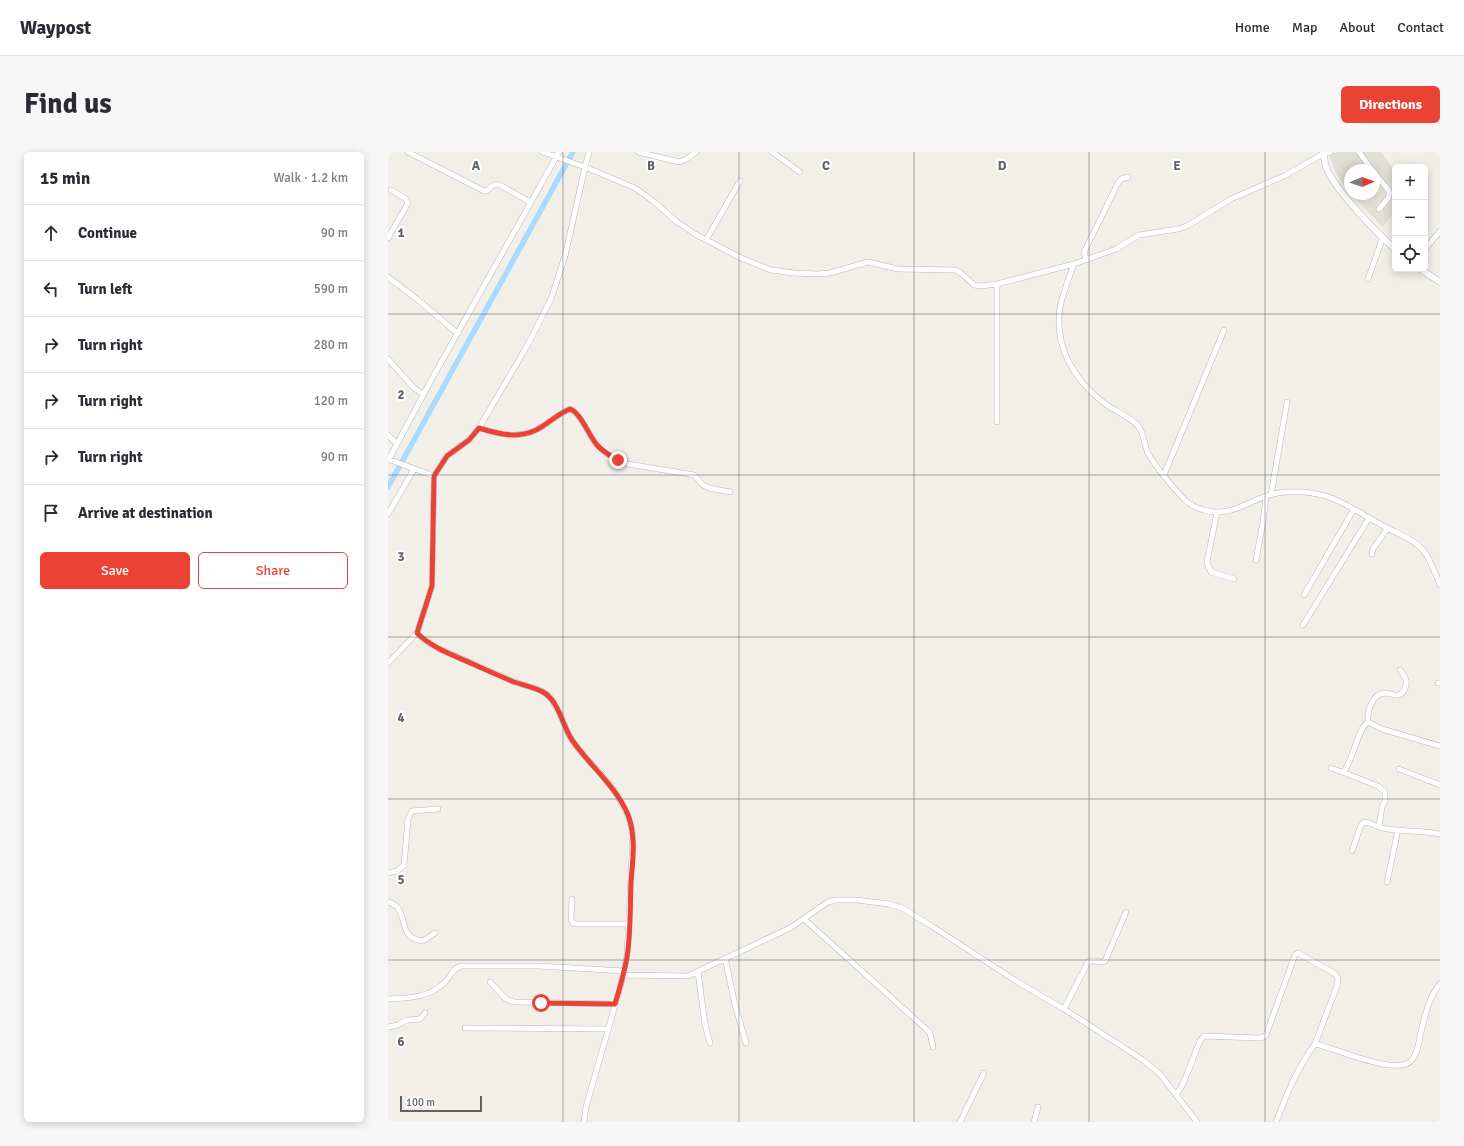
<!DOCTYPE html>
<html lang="en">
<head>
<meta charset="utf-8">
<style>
	:root { --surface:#fff; --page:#f7f7f7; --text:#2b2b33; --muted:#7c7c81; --line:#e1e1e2; --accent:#ea4335 }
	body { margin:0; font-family:Signika,sans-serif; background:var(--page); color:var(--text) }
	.controls { position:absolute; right:12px; top:12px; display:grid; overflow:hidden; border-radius:6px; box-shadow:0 2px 10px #0003 }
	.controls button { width:36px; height:36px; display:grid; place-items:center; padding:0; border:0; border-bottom:1px solid var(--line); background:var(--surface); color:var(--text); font:20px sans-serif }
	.compass { position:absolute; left:956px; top:12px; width:36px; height:36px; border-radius:50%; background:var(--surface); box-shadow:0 2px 10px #0003; rotate:88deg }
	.scale { position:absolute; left:12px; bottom:10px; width:82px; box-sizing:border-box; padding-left:4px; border:2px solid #5f6368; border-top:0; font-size:11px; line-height:14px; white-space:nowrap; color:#5f6368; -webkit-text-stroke:3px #fff; paint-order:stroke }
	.stop { position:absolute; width:12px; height:12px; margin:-9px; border:3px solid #ea4335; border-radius:50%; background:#fff }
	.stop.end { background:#ea4335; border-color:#fff; box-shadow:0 1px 4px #0008 }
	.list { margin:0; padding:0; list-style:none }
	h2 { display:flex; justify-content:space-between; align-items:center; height:52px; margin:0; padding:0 16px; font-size:17px }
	h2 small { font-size:13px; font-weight:400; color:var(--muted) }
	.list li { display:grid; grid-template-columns:26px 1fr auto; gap:12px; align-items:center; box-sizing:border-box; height:56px; padding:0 16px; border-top:1px solid var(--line) }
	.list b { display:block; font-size:15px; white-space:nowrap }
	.list em { font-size:13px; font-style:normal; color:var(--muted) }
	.actions { display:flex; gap:8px; padding:12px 16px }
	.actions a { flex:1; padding:9px 0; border:1px solid var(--accent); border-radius:6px; text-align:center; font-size:14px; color:var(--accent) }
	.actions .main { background:var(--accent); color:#fff }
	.icon { flex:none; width:22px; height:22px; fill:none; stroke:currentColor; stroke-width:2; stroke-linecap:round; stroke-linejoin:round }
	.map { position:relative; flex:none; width:1052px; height:970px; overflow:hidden; border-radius:6px }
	header { display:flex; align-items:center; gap:24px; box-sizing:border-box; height:56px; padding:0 20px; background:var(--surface); border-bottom:1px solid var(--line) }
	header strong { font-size:19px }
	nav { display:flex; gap:22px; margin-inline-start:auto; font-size:14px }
	.intro { display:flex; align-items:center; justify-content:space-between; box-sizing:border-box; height:96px; padding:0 24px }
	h1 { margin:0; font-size:28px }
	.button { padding:10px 18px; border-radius:6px; background:var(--accent); color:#fff; font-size:14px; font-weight:700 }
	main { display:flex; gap:24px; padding:0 24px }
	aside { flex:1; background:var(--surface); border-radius:6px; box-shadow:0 2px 10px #0003 }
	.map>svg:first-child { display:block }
</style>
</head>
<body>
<header>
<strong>Waypost</strong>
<nav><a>Home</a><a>Map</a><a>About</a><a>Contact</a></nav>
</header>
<div class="intro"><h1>Find us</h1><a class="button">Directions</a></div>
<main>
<aside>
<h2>15 min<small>Walk · 1.2 km</small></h2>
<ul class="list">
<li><svg class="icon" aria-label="ahead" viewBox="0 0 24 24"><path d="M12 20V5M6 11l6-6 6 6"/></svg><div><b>Continue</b></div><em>90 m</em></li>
<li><svg class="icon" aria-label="left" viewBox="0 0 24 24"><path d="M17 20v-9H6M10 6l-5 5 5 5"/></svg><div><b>Turn left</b></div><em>590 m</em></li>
<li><svg class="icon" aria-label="right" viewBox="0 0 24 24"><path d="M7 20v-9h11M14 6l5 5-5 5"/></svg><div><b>Turn right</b></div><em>280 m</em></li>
<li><svg class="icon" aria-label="right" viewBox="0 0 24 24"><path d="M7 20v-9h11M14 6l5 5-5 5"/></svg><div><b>Turn right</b></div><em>120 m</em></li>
<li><svg class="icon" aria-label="right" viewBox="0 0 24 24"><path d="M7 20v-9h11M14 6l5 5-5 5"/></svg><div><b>Turn right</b></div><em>90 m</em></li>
<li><svg class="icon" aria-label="arrive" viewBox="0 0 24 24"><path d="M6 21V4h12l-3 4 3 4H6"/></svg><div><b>Arrive at destination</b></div></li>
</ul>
<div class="actions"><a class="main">Save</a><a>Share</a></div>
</aside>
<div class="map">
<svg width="1052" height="970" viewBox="0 0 1052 970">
	<rect width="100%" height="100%" fill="#f1efe8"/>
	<!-- education -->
	<path fill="#e1ded6" d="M951 0H993L1007 19V59L995 75 963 42H986V18H962V41L953 29 946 17 941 2Z"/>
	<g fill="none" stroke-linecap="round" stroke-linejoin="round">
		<!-- canal -->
		<path stroke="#aadaff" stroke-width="5.5" d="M0 335 185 0"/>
		<!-- minor casing -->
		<g stroke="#b5b8bc" stroke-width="6">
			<path id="minor" d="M20 0 96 39H98L107 32 112 33 142 50
				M154 0 197 15 247 36 265 49 289 70 307 82 355 107 383 118 406 121 430 122 442 121 480 110 510 117 568 118 573 121 586 133 593 134 609 132 686 112 728 97 751 83 790 77 799 74 843 47 896 24 935 2 942 0
				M250 0 291 10 299 7 308 0
				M384 0 412 20
				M971 0 984 18
				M986 20 1001 39C1003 46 996 51 991 57
				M0 86 20 51 18 47 3 38
				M318 88 352 29
				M1037 97 1052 79
				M698 108 696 100 699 94 730 31 733 27 740 25
				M686 112C681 126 675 141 672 155 666 195 686 228 716 251 725 258 746 267 751 275 756 282 756 293 760 301 766 313 787 338 797 348 802 353 809 356 816 358 845 367 863 345 890 341 939 334 960 355 999 376 1010 382 1024 386 1033 396 1042 405 1047 421 1052 433
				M0 125 29 147 69 181
				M980 127 995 85
				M0 207 25 235 35 242
				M609 270V132
				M91 276C113 283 135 288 155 274 164 268 172 261 182 257 192 261 201 283 208 292 216 302 229 308 240 312L306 323 315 333 321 336 342 340
				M0 283 9 292
				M0 307 46 324
				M1 307 41 232 171 0
				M776 323 836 178
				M883 343 899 250
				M829 360 820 405 819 411 823 420 846 427
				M0 362 26 317
				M984 402 985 397 999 377
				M868 408 875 370 878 345
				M916 443 966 357
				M915 473 981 366
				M0 511 29 481
				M1012 518C1018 526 1021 531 1015 540 1013 542 1013 543 1010 543 1006 544 1002 541 997 541 984 542 979 559 980 570L994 577 1052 594
				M1050 531H1052
				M943 616 954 620 956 619C966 606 969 578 980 570
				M1011 617 1052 633
				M954 620 990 634 997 640V649L994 655 991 675
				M964 699 973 673 977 670C984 671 988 675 994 676 1013 680 1033 678 1052 682
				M0 721 9 719 16 713 20 667 24 659 50 657
				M999 730 1010 678
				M184 747 183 768 186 772H241
				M0 750C24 757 6 786 35 789L47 781
				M416 767 537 876 542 881 545 895
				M337 806 347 853 358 891
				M310 820 317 872 322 891
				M235 823 300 824 402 776 440 750 448 748H468L501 752 514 756 542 773 628 829 676 857 755 908 772 922 809 970
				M102 830 118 847 126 850 227 852
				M0 847C20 846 41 846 56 831 63 825 64 816 73 814H151L236 819
				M676 857 700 810C706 806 711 812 717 809L738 760
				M0 875 10 873 19 868 32 867 37 861
				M77 876 220 877
				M788 943 795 932 812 889 816 884 871 886 876 885 878 883 907 803 910 801 946 821 950 826 949 834 927 892
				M196 970 198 955 232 836 239 804 245 682 240 663 226 638 213 622 192 599 182 585 171 560 162 545 154 539 127 530 49 496 36 488 29 481 44 434 46 324 59 304 81 288 91 276 139 194 163 147 177 104 197 15 201 0
				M572 970 596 921
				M646 970 650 955
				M888 970C899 942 909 916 927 892 947 896 1007 924 1023 909 1030 902 1031 889 1033 880 1037 863 1041 845 1052 832"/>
		</g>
		<!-- tertiary casing -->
		<g stroke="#b5b8bc" stroke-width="7">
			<path id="tertiary" d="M935 0C936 5 937 11 938 15 946 37 989 81 1007 97
				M1032 117 1052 130"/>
		</g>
		<!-- minor -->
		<use href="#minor" stroke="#fff" stroke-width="5"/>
		<!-- tertiary -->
		<use href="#tertiary" stroke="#fff" stroke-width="6"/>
	</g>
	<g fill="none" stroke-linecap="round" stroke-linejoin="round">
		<!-- route -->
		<path stroke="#ea4335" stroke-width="5" d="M153 851 227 852C232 836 236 821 239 805 243 780 242 754 243 729 245 707 248 684 240 663 228 634 202 614 184 588 174 573 171 549 155 540 146 535 135 533 126 530 112 524 98 518 85 512 65 503 44 496 29 481L44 434 46 324 59 304 81 288 91 276C113 283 135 288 155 274 164 268 172 261 182 257 193 261 201 284 209 293 215 300 223 304 230 308"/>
	</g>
	<!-- grid -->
	<path fill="none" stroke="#5f6368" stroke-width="1" stroke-opacity="0.55" d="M175 0V970M351 0V970M526 0V970M701 0V970M877 0V970M0 162H1052M0 323H1052M0 485H1052M0 647H1052M0 808H1052"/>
	<g font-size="13" text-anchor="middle" font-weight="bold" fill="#5f6368" stroke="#fff" stroke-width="4" stroke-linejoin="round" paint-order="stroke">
		<text x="88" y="18">A</text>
		<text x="263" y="18">B</text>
		<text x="438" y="18">C</text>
		<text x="614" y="18">D</text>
		<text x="789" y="18">E</text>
		<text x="13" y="85">1</text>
		<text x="13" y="247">2</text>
		<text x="13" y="409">3</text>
		<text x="13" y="570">4</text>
		<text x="13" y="732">5</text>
		<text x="13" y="894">6</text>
	</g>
</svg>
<div class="controls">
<button>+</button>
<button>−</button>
<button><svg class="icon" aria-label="locate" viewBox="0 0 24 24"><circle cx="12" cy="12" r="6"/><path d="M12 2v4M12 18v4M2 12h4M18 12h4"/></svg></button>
</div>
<svg class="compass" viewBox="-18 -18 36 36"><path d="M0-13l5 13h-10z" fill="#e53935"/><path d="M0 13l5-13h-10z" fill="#7c7c81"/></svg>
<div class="scale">100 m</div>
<div class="stop" style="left:153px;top:851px"></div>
<div class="stop end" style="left:230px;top:308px"></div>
</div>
</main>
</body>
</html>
